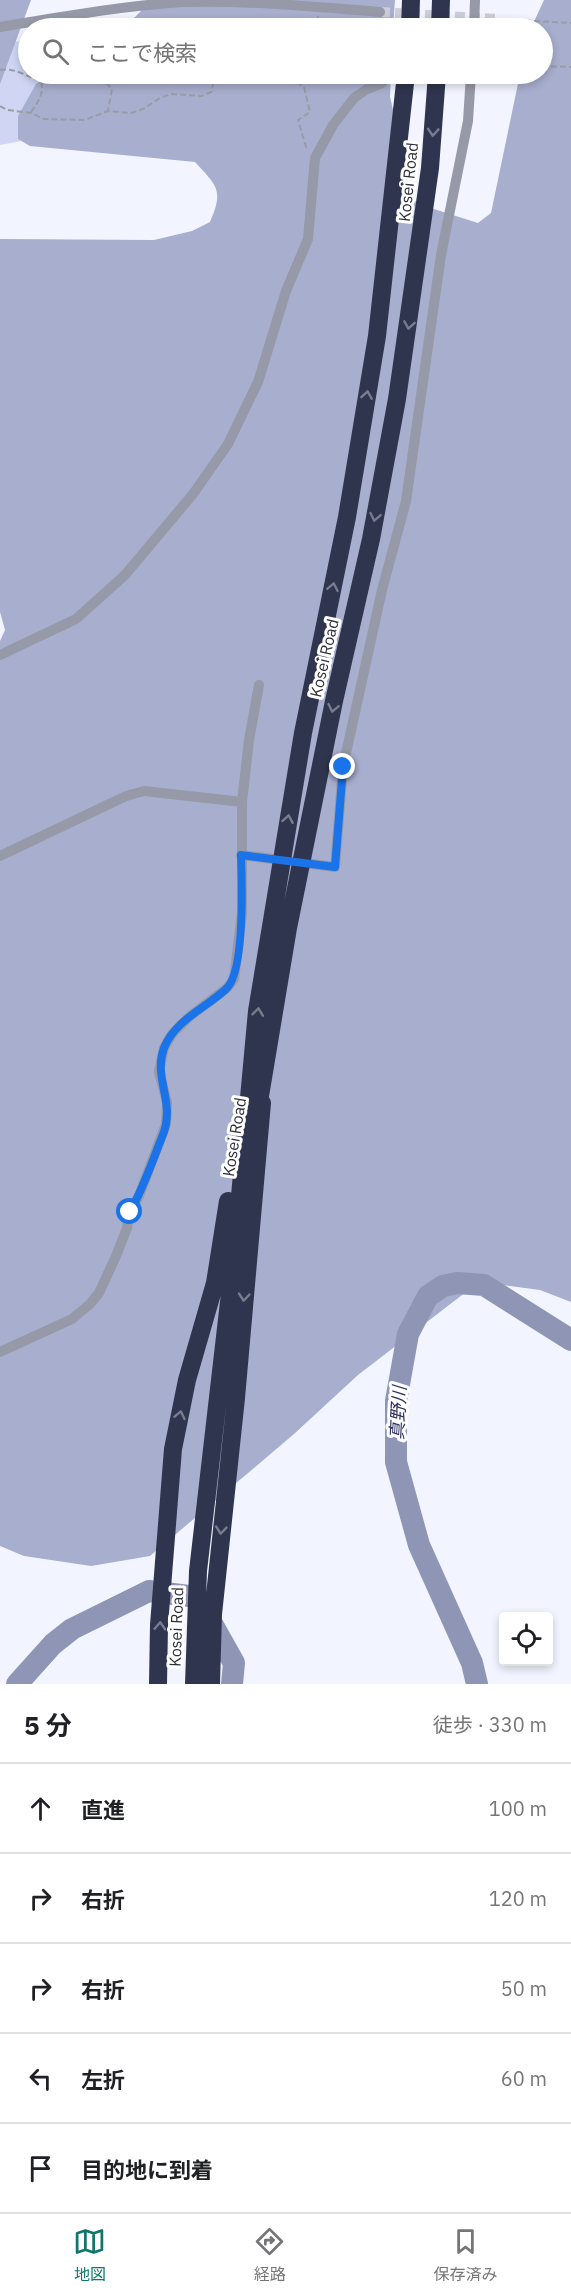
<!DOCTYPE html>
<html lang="ja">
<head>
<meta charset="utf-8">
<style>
	:root { --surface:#fff; --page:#f6f6f6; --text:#202124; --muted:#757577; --line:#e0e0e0; --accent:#0f766e }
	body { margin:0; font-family:"IBM Plex Sans","Noto Sans JP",sans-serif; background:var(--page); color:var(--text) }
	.controls { position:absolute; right:18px; bottom:18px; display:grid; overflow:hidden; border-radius:6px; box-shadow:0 3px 9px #0003 }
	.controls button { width:54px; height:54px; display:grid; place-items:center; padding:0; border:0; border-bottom:2px solid var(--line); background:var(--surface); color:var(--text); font:30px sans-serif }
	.stop { position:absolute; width:18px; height:18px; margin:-14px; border:4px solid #1a73e8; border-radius:50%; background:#fff }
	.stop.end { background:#1a73e8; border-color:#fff; box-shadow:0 2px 6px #0008 }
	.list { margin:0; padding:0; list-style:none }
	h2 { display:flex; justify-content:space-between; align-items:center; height:78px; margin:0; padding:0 24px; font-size:26px }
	h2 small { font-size:20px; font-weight:400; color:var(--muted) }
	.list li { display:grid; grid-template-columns:39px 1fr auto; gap:18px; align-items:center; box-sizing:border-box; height:90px; padding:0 24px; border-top:2px solid var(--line) }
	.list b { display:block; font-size:22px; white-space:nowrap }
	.list em { font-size:20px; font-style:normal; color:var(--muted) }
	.icon { flex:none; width:33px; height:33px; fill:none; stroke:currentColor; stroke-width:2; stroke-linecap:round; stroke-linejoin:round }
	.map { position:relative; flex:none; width:571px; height:1684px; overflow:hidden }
	.search { position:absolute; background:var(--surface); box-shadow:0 3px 9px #0003; left:18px; right:18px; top:18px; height:66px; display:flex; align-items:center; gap:15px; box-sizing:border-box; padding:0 21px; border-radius:33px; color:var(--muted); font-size:22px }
	.sheet { height:528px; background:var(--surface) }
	nav { display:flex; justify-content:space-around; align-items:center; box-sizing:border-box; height:84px; border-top:2px solid var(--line); background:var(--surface); font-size:16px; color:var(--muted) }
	nav a { display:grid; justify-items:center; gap:3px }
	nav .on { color:var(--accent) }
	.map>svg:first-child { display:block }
</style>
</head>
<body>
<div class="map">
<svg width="571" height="1684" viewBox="0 0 571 1684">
	<rect width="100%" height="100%" fill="#f2f5ff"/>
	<!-- green -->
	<path fill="#cfd5f3" d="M28 40V74H238L244 100 0 145V44Z"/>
	<!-- forest -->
	<path fill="#a8aece" d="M0 0H31L0 84Z
		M152 0H395L393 28H118L134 18Z
		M544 0H571V1302L540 1290 479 1282 358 1375 294 1434 150 1556 91 1566 24 1556 0 1546V641L5 630 0 612V239L154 240 192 231 210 222C224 190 217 186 195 162L30 146 18 139V116L36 84 50 74H391L390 97 400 139 393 159 405 189 418 204 478 223 491 213 520 74H542V28H531Z"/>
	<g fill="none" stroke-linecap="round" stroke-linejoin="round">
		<!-- river -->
		<path stroke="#8f95b4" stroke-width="22" d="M17 1684 53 1644 72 1629 149 1591 197 1597 234 1663 232 1684
			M477 1684 472 1663 419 1545 396 1462V1401L408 1334 428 1296 443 1286 457 1283 484 1285 571 1340"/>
		<!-- minor-tunnel -->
		<path stroke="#cbced7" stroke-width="10" stroke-dasharray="10 5" stroke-linecap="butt" d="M380 12 498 19"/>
		<!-- path -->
		<path stroke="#999ca5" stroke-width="2" stroke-dasharray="6 3" stroke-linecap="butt" d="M498 19 571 23
			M317 28 318 16
			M542 66 571 67
			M0 70C17 67 29 79 41 80 50 80 59 74 69 74 77 74 83 80 91 81 109 85 125 80 142 74
			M262 74 266 76 291 79 304 87 310 112 298 120 307 150
			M106 83 112 89 108 110
			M0 106 7 110 31 113 44 119 85 120 108 111 131 113 143 109 160 98 171 94 202 96 211 92 214 81 212 74
			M31 112C39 101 44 94 41 80"/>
		<!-- minor -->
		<path stroke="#9699a7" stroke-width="10" d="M0 27C61 17 121 6 182 2 248 0 315 7 380 12
			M474 28 475 0
			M0 655 76 619 125 575 193 494 228 444 258 382 286 291 308 239 315 158 333 125 354 98 367 89 382 83
			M242 802 249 740 259 685
			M241 855 335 867 343 767 382 590 406 501 441 255 468 121 471 74
			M0 856 126 796 144 791 242 802V913L234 979 227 988 189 1017 172 1034 164 1048 159 1072 167 1102 166 1124 139 1196 130 1212 127 1228 116 1256 99 1293 90 1304 72 1319 0 1352"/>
		<!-- motorway -->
		<path stroke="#30354f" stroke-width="18" d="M410 28 411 0
			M440 28 441 0
			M257 1114 288 928 334 701 371 539 397 399 430 168 437 74
			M158 1684 159 1625 173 1449 187 1380 215 1283 228 1201
			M194 1684 198 1571 235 1250 257 1011 303 733 347 517 377 336 406 74
			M211 1684 213 1614 236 1398 262 1103"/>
	</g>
	<!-- one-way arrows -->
	<defs><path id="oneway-chevron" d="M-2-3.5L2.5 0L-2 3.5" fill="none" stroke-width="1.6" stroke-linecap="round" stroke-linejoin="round" transform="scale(1.5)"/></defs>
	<g stroke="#787c8d">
		<use href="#oneway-chevron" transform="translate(433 132) rotate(94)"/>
		<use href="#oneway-chevron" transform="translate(409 325) rotate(99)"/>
		<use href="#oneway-chevron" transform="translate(367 395) rotate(-81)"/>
		<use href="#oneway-chevron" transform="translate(375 517) rotate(101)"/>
		<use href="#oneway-chevron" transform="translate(333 587) rotate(-79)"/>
		<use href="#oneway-chevron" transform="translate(333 708) rotate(102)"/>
		<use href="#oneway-chevron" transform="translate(288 819) rotate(-80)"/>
		<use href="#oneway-chevron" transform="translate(258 1012) rotate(-83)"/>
		<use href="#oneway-chevron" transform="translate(244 1297) rotate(95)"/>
		<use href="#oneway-chevron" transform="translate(180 1415) rotate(-78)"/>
		<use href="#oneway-chevron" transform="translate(221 1530) rotate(96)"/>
		<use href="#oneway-chevron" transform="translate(160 1626) rotate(-87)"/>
	</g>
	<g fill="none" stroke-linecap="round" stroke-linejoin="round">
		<!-- route -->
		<path stroke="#1a73e8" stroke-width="8" d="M130 1212C141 1192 149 1171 157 1150 160 1141 165 1132 166 1124 171 1097 154 1074 164 1048 175 1020 206 1008 226 989 245 972 242 883 241 855L335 867 343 767"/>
	</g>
	<g text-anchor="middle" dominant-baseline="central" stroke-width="6" stroke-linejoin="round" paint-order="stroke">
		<!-- street labels -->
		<g font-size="16" fill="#2e3039" stroke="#fff">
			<text transform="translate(408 182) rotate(-84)">Kosei Road</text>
			<text transform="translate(324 658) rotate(-77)">Kosei Road</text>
			<text transform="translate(234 1137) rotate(-81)">Kosei Road</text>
			<text transform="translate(176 1627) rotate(-88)">Kosei Road</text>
		</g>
		<!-- water labels -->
		<g font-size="18" font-style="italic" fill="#2e335f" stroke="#fff">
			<text transform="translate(398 1413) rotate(-87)">真野川</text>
		</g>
	</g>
</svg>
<div class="controls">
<button><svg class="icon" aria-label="locate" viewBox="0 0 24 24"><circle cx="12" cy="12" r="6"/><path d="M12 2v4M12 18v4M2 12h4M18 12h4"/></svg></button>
</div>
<div class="stop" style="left:130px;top:1212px"></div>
<div class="stop end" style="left:343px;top:767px"></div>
<div class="search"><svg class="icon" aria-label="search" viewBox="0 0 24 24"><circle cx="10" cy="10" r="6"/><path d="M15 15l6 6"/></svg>ここで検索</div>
</div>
<section class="sheet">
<h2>5 分<small>徒歩 · 330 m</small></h2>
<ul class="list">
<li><svg class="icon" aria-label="ahead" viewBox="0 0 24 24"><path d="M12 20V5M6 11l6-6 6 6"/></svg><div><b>直進</b></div><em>100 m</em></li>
<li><svg class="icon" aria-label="right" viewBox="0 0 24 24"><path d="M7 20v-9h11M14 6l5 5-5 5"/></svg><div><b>右折</b></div><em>120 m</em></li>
<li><svg class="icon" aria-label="right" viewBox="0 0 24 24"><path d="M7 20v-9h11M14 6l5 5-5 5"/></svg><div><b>右折</b></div><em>50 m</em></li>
<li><svg class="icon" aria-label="left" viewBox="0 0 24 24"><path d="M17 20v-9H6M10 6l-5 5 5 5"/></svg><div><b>左折</b></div><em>60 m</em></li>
<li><svg class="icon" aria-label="arrive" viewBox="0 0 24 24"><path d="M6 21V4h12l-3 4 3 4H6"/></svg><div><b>目的地に到着</b></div></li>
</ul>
</section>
<nav>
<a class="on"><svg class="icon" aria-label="map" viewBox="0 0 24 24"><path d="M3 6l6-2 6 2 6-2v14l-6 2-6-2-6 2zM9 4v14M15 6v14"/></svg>地図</a>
<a><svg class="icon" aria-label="directions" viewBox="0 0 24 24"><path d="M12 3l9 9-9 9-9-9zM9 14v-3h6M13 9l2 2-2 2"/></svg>経路</a>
<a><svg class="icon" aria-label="saved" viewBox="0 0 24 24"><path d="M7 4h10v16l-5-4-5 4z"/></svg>保存済み</a>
</nav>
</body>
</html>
